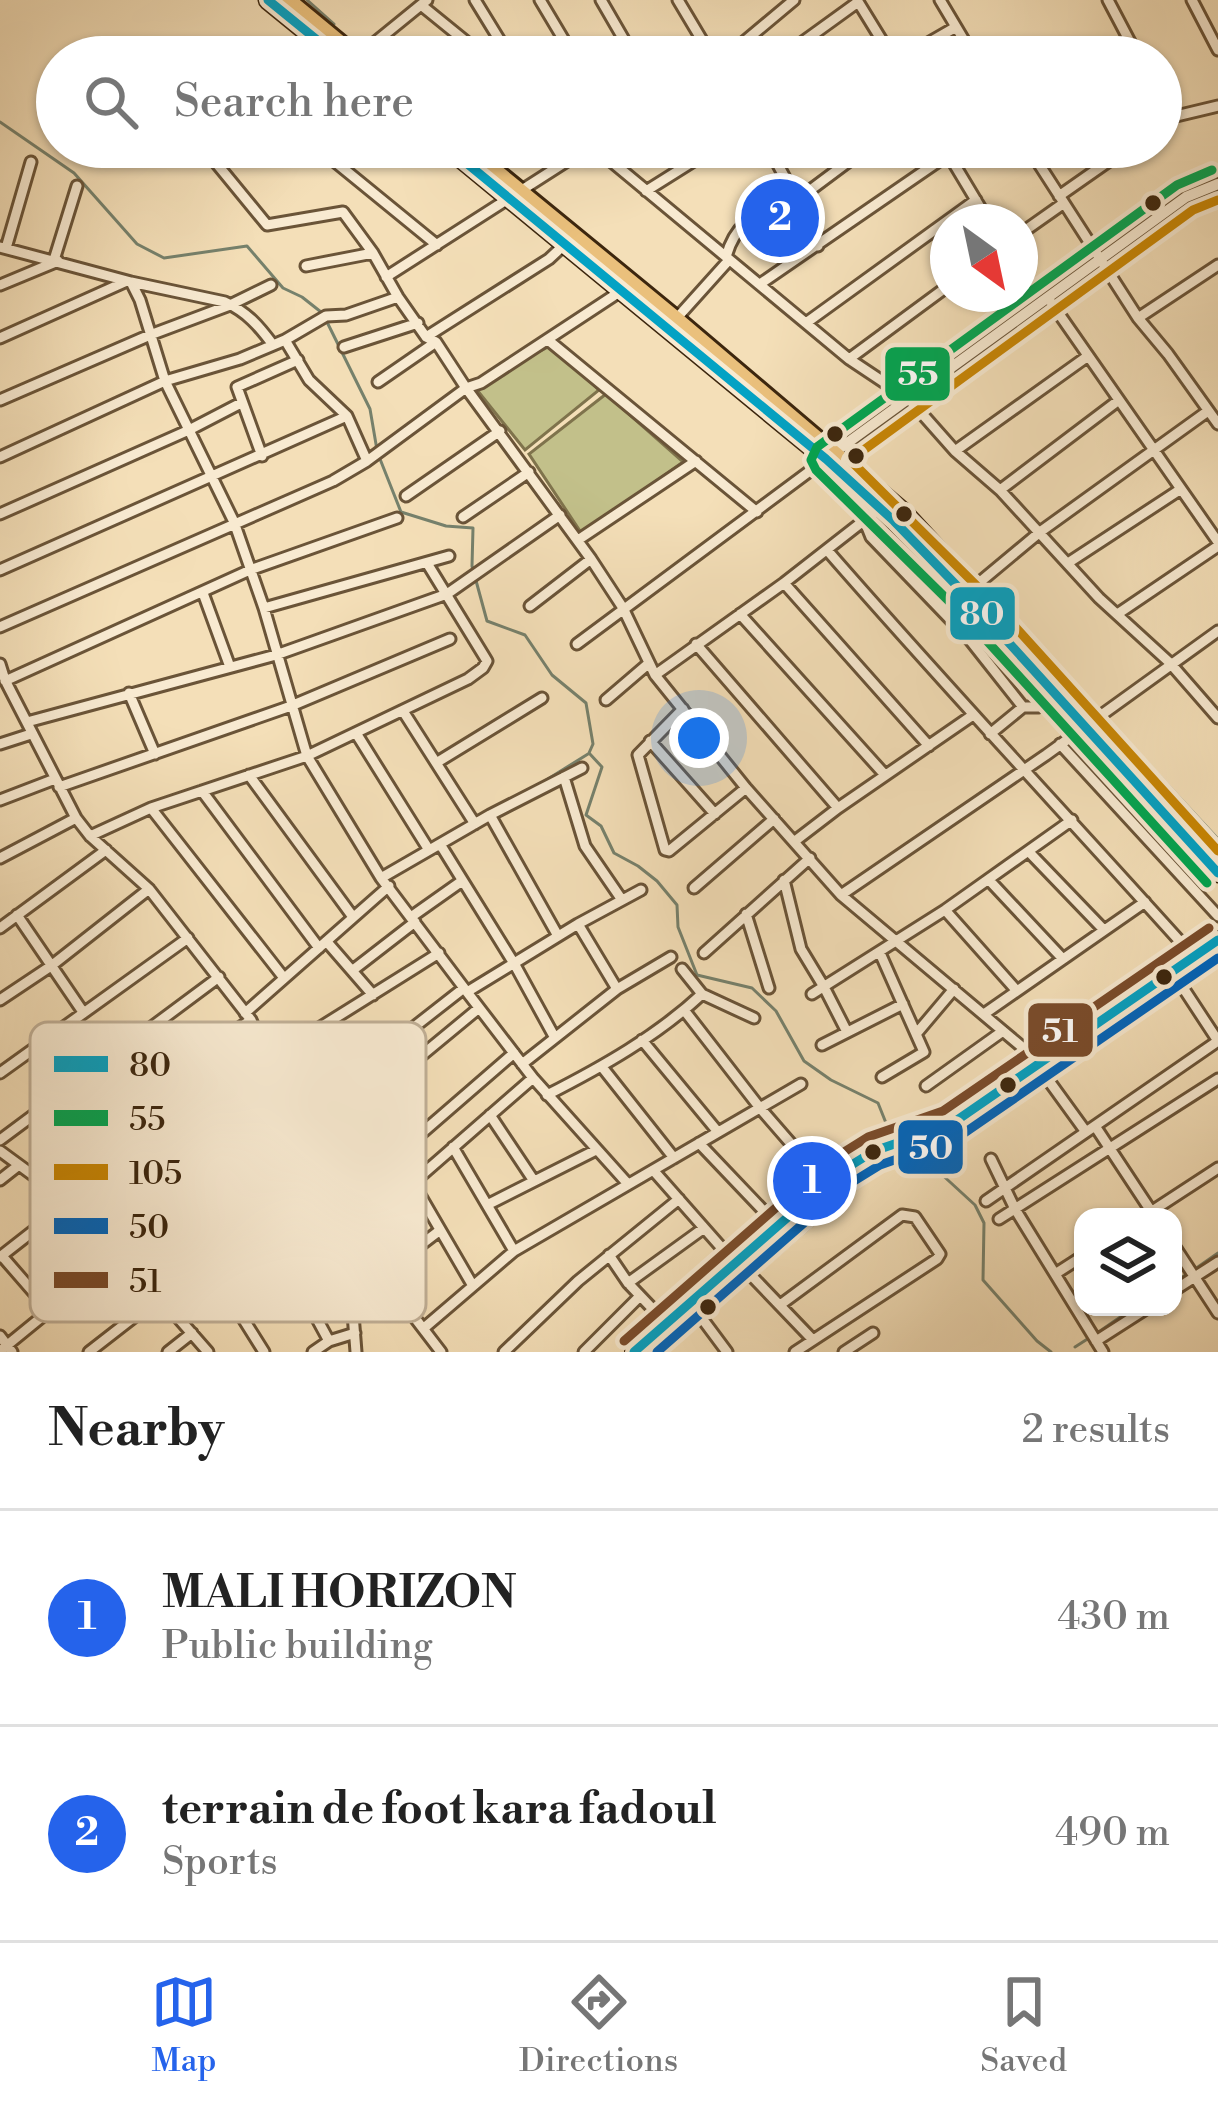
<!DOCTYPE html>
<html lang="en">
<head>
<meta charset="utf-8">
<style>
	:root { --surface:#fff; --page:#f6f6f6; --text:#222; --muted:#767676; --line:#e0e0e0; --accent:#2563eb }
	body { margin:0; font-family:"Libre Bodoni",serif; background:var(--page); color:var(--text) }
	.controls { position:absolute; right:36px; bottom:36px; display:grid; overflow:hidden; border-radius:24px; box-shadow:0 3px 9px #0004 }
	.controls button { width:108px; height:108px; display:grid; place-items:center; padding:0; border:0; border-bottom:3px solid var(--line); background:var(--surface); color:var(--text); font:60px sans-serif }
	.compass { position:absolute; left:930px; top:204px; width:108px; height:108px; border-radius:50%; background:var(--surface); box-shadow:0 3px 9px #0004; rotate:147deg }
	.you { position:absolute; left:699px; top:738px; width:42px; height:42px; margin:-30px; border:9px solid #fff; border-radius:50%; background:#1a73e8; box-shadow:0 0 0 18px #1a73e833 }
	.badge { display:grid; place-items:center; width:78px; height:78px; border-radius:50%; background:var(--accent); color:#fff; font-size:39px; font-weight:700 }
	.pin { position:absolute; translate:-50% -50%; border:6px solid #fff; box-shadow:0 3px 12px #0006 }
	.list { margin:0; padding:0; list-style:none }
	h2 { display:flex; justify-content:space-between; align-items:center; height:156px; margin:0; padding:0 48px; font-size:51px }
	h2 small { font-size:39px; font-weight:400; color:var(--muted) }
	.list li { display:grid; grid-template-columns:78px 1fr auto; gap:36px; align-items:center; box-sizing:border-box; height:216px; padding:0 48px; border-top:3px solid var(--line) }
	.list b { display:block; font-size:45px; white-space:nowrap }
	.list p { margin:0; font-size:39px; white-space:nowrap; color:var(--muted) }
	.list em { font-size:39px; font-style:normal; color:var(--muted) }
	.icon { flex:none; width:66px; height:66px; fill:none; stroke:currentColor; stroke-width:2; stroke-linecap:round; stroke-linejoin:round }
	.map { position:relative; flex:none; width:1218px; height:1352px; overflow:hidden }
	.search { position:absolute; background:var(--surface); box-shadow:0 3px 9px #0004; left:36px; right:36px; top:36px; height:132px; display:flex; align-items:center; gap:30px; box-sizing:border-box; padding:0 42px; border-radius:66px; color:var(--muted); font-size:45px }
	.sheet { height:588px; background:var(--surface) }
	nav { display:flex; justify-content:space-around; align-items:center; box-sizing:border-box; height:168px; border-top:3px solid var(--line); background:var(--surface); font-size:33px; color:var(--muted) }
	nav a { display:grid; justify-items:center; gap:6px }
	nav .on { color:var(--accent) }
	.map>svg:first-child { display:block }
</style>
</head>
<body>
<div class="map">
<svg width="1218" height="1352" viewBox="0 0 1218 1352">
	<rect width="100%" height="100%" fill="#f4dfb8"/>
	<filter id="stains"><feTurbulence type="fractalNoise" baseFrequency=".00167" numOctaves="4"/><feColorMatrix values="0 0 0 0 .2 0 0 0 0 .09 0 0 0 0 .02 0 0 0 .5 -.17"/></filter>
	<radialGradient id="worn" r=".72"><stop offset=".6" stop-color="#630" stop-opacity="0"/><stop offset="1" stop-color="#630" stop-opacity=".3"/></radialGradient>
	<!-- green -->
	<path fill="#c2c08a" stroke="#7f734c" stroke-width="3" d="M779 187 800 234 782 245 758 203Z
		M552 345 599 390 525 450 473 385Z
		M606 394 683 462 582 534 529 454Z"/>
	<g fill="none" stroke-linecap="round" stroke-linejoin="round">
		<!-- stream -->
		<path stroke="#76816c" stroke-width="3" d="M307 0 334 24
			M0 122 74 173 137 244 164 258 247 246 283 288 302 297 321 312
			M326 320 370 409 377 450
			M380 459 401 512 446 526 473 528 472 566 487 621 525 635 552 675 586 703 593 744 589 753 602 767 586 815 601 826 614 853 638 866 657 881 677 905 678 927 697 975 752 988 776 1011 804 1061 831 1080 878 1103 890 1133
			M1067 675 1099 709
			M1105 717 1218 839
			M535 787 588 754
			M900 1163 938 1171 975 1205 984 1223 983 1280 1037 1341 1051 1352
			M1195 1269 1218 1253
			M1173 1283 1187 1274
			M1097 1333 1135 1307
			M1075 1347 1089 1338"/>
		<!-- minor casing -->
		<g stroke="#6a5438" stroke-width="15">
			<path id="minor" d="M475 0 510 57
				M540 0 574 57
				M601 0 634 57
				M678 0 712 57
				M857 0 892 57
				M940 0 974 57
				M1108 0 1138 57
				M1192 0 1218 50
				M421 5 485 57
				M357 57 427 0
				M596 57 624 41
				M726 57 794 0
				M782 57 858 2
				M904 57 956 27
				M1161 98 1172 117
				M1161 125 1172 117 1218 106
				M203 147 267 225 343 212 373 253 398 297 426 337 436 342 466 388 591 559 623 608 655 675
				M317 147 437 245
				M594 147 849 359 948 286
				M944 147 989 222
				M1028 147 1138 318 1168 354 1218 424
				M770 150 797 200 818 246
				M646 191 716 147
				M1059 196 1129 147
				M797 200 868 147
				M1020 234 1064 203
				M0 247 131 282 225 302C247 312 259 326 273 345
				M6 248 31 162
				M726 257C736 219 762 211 793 193
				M54 260 77 186
				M306 266 373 253
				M386 277 589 147
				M131 282 140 300 165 381 234 522 264 608 307 756 381 878 467 992 533 1078 628 1184
				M760 284 949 154
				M0 285 58 261
				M1048 298 1218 542
				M1138 318 1218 265
				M676 319 729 260
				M806 323 976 200
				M426 337 549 259 565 244
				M0 338 127 281
				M285 340 309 380 347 416 367 461
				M548 340 757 512
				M344 347 418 323
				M849 359 909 399 955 451 1000 490 1099 598 1170 663 1218 718
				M378 382 436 342
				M0 400 150 335 230 305 271 285
				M955 451 1088 356
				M262 456 237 387 298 360
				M0 457 165 381 240 359 285 340 326 316 346 315 398 297
				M1000 490 1119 400
				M406 496 500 431
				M880 508 784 583 655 675 746 788 841 895 1028 1052 1086 1132
				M0 514 189 430 241 403
				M463 517 529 472
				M865 522 871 537 970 640 1023 707H1038L1062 700
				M578 540 696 461
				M827 550C947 688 1072 821 1194 957
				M1068 563 1181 489
				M0 570 347 416
				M784 583 929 746
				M974 587 1040 532 1208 411
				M203 593 230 667
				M530 606 591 559
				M264 608 449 556
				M1119 613 1218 546
				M740 614 885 775
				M0 627 333 481 367 461 466 388 481 383 621 291
				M577 644 826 459
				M696 644 838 808
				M0 664 5 680 76 818 90 836 149 889 251 1020 268 1060 296 1183 344 1265 352 1301 356 1352
				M5 681 250 570 397 518
				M129 693 155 754
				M606 700 648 664
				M683 709 638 755 665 850 669 851 746 788
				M403 711 475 824
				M27 722 276 655 447 594 560 515
				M356 733 429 850
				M990 734 1023 707
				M650 741 715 814
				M0 744 31 734
				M1060 744 1218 916
				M436 763 542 698
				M249 775 353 917
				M564 777 585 846 622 900
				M59 787 291 706 450 639
				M202 791 319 948
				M0 800 55 779
				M151 808 284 978
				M490 815 558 936
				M90 836 151 808 307 756 468 679 483 668 487 661 484 656 427 563
				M795 841 838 808 973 715
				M440 844 515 965 555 1038
				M1029 852 1104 930
				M0 858 76 818
				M381 878 490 815 582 768
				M784 880 801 949 824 987 847 1032
				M989 880 1063 959
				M694 888 774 819
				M841 895 1046 755 1218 631
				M945 910 1017 991
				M746 914 769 988
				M17 915 83 1012
				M411 917 462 881
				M578 924 617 989
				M0 928 106 850
				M327 942 373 995
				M704 953 810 858
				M880 953 924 1052 882 1077
				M682 969 702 994 754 1018
				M353 970 415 922
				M1178 980 1218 1041
				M467 992 578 924 641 890
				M812 994 945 910 1072 820
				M0 1000 51 966 149 889
				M684 1010 760 1108 826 1184
				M245 1013 389 886
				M984 1014 1145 902
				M916 1034 954 989
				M642 1040 718 1132
				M822 1045 903 1004
				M268 1060 439 953
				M522 1064 617 989 671 957
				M602 1067 674 1158
				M0 1073 188 938
				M926 1086 1003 1031
				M547 1095C602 1067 657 1036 702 994
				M490 1115 534 1181
				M1095 1126 1155 1217
				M285 1128 464 988
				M0 1140 219 977
				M326 1143 382 1209
				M699 1143 778 1226
				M453 1147 514 1251
				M0 1151 90 1217 208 1352
				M991 1159 1015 1209 1103 1352
				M653 1170 735 1263
				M34 1176 115 1112 251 1020
				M0 1180 19 1165
				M413 1183 473 1286
				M363 1184 514 1053
				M252 1199 329 1341
				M986 1201 1218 1041
				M487 1205 596 1150
				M79 1211 269 1071
				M1143 1217 1218 1168
				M999 1219 1218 1079
				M102 1231 280 1110
				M192 1237 264 1352
				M1173 1244 1218 1313
				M337 1249 533 1078
				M609 1255 628 1283 667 1324
				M2 1256 49 1310
				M0 1257 69 1203
				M344 1265 392 1288 441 1352
				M747 1271 813 1340
				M139 1272 294 1174 307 1158 381 1089 479 1008
				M1055 1274 1083 1256
				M376 1279 439 1231
				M628 1283 704 1228
				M1173 1291 1218 1262
				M780 1305 902 1215 915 1217 940 1254 937 1259 795 1352
				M698 1313 727 1352
				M424 1328 514 1251 801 1084
				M0 1336 12 1352
				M1096 1341 1149 1307
				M0 1351 120 1253
				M89 1352 161 1296
				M168 1352 192 1333
				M313 1352 329 1341 355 1333
				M504 1352 578 1281 679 1199
				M584 1352 640 1296
				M844 1352 873 1333"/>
		</g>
		<!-- tertiary casing -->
		<g stroke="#6a5438" stroke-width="16">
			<path id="tertiary" d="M828 457 1186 197 1218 184"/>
		</g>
		<!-- primary casing -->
		<g stroke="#3c260e" stroke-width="20">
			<path id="primary" d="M1098 1035 1218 952
				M634 1352 837 1174 874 1151 950 1125 1218 940
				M653 1352 863 1170 898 1152 956 1133 1035 1078"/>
		</g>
		<!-- trunk casing -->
		<g stroke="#3c260e" stroke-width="21">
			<path id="trunk" d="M268 0 338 57
				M288 0 357 57
				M447 147 826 459 894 521 959 588 1218 873
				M466 147 676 319 903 512 1218 854"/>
		</g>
		<!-- minor -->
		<use href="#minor" stroke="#f8ead1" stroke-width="9"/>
		<!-- tertiary -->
		<use href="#tertiary" stroke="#f8ead1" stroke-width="10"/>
		<!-- primary -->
		<use href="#primary" stroke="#eac07c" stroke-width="14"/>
		<!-- trunk -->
		<use href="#trunk" stroke="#eac07c" stroke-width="15"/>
		<!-- bus-1 casing -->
		<g stroke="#f8ead1" stroke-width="18">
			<path id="bus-1" d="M268 0 338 57
				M447 147 826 459 894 521 959 588 1218 873
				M634 1352 837 1174 874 1151 950 1125 1218 940"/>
		</g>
		<!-- bus-2 casing -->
		<g stroke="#f8ead1" stroke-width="18">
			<path id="bus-2" d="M1207 883 967 619 816 470 811 460 817 447 1177 185 1212 170"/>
		</g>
		<!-- bus-3 casing -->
		<g stroke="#f8ead1" stroke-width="18">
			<path id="bus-3" d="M1218 200 1193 210 850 460 989 598 1218 851"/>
		</g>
		<!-- bus-4 casing -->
		<g stroke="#f8ead1" stroke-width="18">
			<path id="bus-4" d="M657 1352 846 1186 880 1165 957 1138 1218 958"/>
		</g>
		<!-- bus-5 casing -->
		<g stroke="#f8ead1" stroke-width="18">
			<path id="bus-5" d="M624 1341 828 1162 868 1137 943 1111 1209 928"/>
		</g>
		<!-- bus-1 -->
		<use href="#bus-1" stroke="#03a2c4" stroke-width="9"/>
		<!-- bus-2 -->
		<use href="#bus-2" stroke="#00a651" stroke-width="9"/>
		<!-- bus-3 -->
		<use href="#bus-3" stroke="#c88604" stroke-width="9"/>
		<!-- bus-4 -->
		<use href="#bus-4" stroke="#0065bd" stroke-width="9"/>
		<!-- bus-5 -->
		<use href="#bus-5" stroke="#7a4b2a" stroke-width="9"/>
	</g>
	<!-- markers -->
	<g fill="#3c260e" stroke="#f8ead1" stroke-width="4.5">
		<circle cx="1153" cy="203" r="10"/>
		<circle cx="835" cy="434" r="10"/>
		<circle cx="856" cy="456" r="10"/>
		<circle cx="904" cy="514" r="10"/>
		<circle cx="1164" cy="977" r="10"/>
		<circle cx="1008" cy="1085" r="10"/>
		<circle cx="873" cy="1152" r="10"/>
		<circle cx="708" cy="1307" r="10"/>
	</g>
	<!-- legend -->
	<rect x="30" y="1022" width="396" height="300" rx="18" fill="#f8ead1" stroke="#c0af96" stroke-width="3"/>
	<rect x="54" y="1056" width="54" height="16" fill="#03a2c4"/>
	<rect x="54" y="1110" width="54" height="16" fill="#00a651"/>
	<rect x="54" y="1164" width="54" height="16" fill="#c88604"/>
	<rect x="54" y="1218" width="54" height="16" fill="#0065bd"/>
	<rect x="54" y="1272" width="54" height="16" fill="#7a4b2a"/>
	<g font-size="33" fill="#3c260e">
		<text x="129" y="1076">80</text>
		<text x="129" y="1130">55</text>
		<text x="129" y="1184">105</text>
		<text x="129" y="1238">50</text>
		<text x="129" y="1292">51</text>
	</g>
	<g stroke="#f8ead1" stroke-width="4.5">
		<rect x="883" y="345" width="69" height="58" rx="12" fill="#00a651"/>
		<rect x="948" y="585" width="69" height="57" rx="12" fill="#03a2c4"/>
		<rect x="1026" y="1001" width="69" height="58" rx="12" fill="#7a4b2a"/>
		<rect x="896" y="1118" width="69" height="58" rx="12" fill="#0065bd"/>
	</g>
	<g font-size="33" text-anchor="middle" font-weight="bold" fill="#fff">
		<text x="918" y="385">55</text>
		<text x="982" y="625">80</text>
		<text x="1060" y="1042">51</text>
		<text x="931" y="1159">50</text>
	</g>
	<rect width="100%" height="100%" filter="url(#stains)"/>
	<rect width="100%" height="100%" fill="url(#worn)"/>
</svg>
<div class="controls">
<button><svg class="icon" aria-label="layers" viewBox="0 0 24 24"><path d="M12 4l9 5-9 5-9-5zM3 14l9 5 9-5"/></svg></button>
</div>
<svg class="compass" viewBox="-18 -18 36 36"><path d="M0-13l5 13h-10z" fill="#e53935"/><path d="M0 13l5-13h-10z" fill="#767676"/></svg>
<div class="you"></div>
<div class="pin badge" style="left:812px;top:1181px">1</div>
<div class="pin badge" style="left:780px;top:218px">2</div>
<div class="search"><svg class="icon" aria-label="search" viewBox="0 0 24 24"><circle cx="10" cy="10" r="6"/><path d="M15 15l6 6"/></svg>Search here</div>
</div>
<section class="sheet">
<h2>Nearby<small>2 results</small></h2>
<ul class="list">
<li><span class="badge">1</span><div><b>MALI HORIZON</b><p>Public building</p></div><em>430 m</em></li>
<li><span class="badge">2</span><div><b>terrain de foot kara fadoul</b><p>Sports</p></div><em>490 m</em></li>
</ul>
</section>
<nav>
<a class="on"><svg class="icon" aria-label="map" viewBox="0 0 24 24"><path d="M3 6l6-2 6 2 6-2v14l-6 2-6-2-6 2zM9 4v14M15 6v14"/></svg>Map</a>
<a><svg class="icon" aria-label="directions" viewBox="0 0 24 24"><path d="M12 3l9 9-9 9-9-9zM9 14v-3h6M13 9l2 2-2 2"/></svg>Directions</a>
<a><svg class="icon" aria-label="saved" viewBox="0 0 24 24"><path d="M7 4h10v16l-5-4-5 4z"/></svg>Saved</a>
</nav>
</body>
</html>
